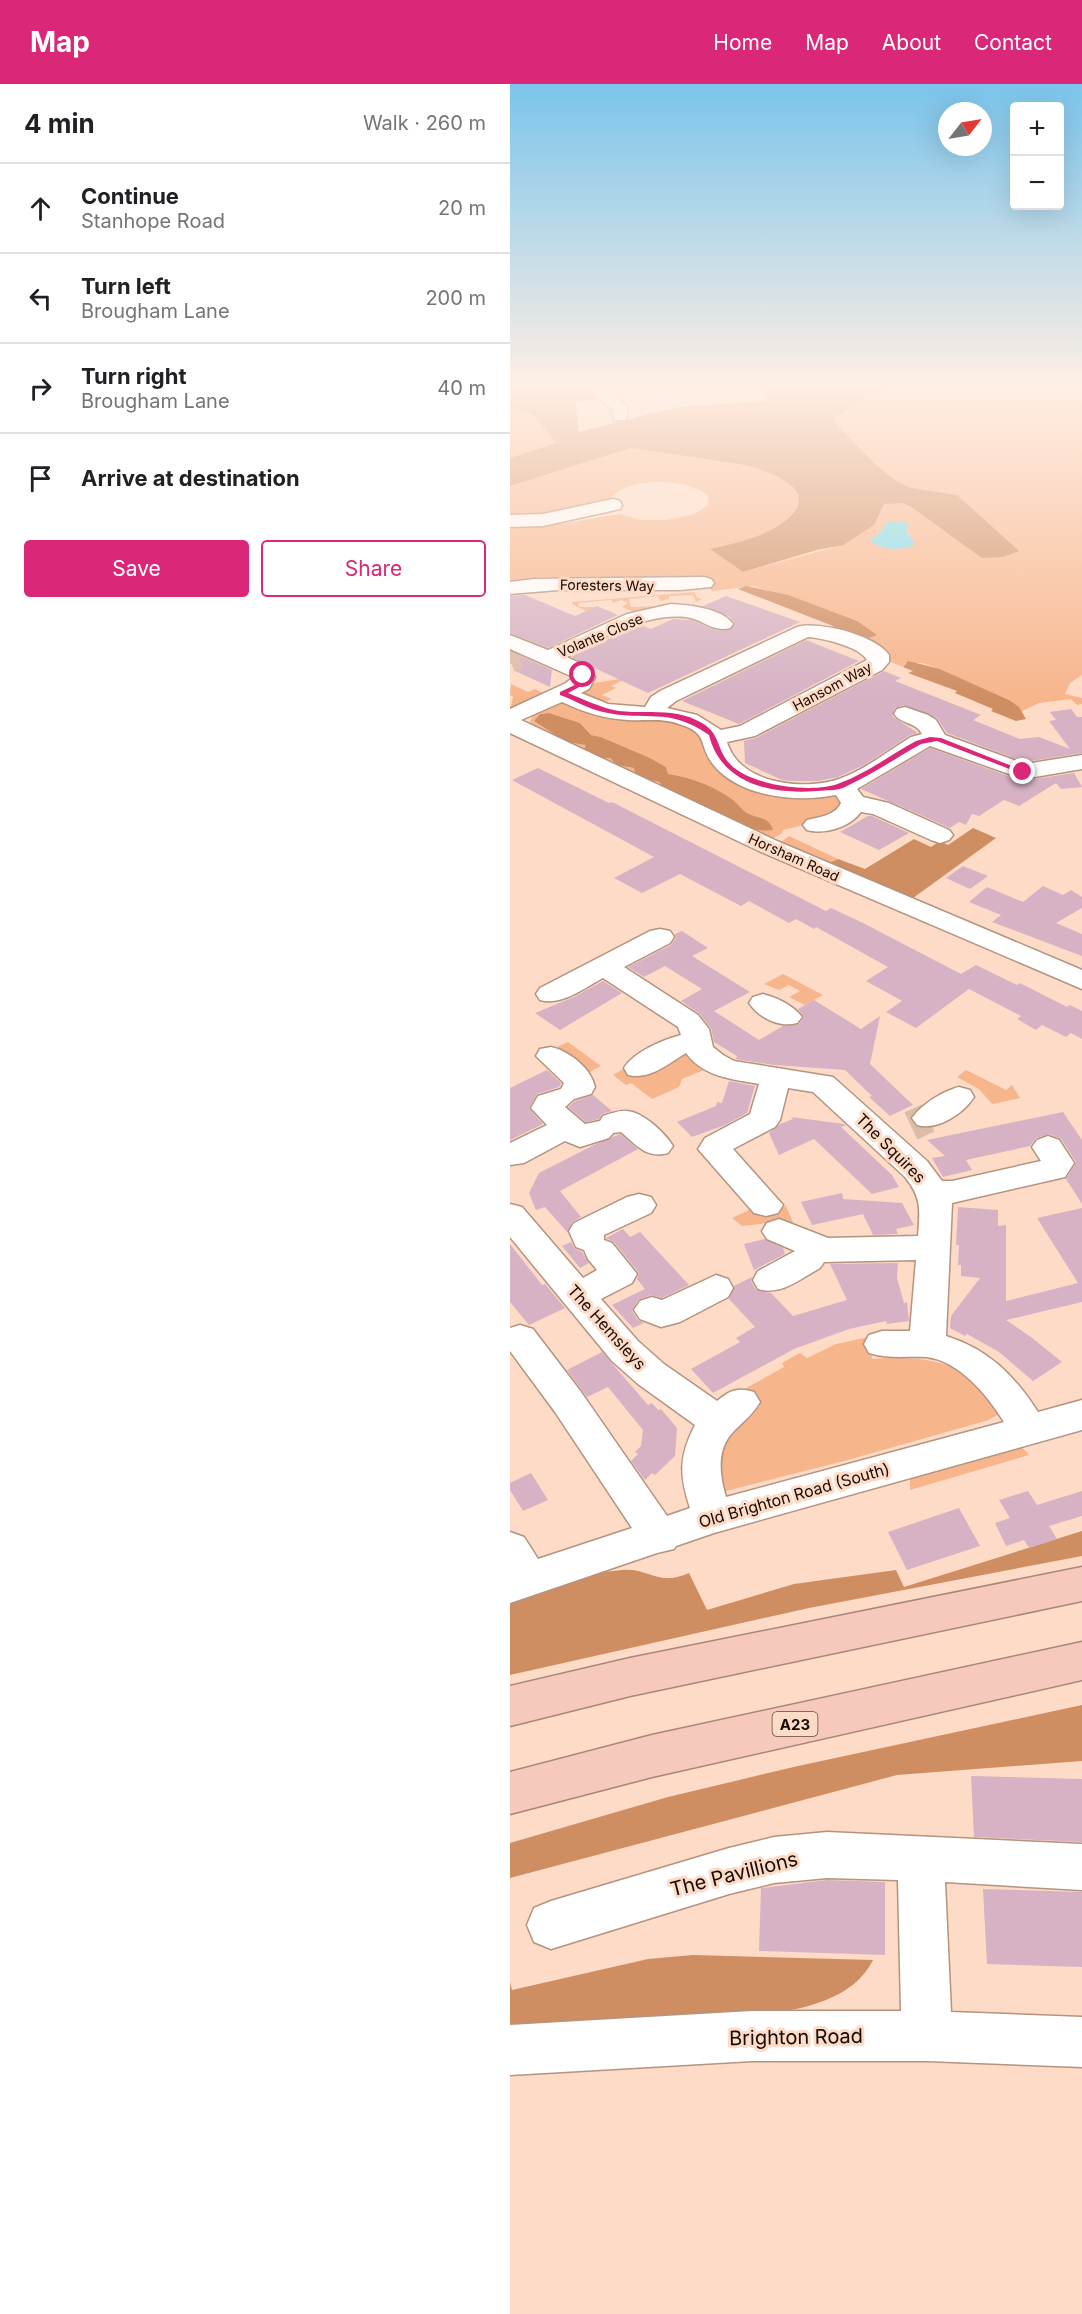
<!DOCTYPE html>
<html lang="en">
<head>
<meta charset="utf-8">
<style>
	:root { --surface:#fff; --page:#f2f2f2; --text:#202124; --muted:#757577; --line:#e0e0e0; --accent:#db2777 }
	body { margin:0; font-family:Inter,sans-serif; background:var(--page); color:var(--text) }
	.controls { position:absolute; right:18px; top:18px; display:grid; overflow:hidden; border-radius:6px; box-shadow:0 6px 24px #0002 }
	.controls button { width:54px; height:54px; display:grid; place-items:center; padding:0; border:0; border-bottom:2px solid var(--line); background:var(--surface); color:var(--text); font:30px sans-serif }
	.compass { position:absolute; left:428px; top:18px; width:54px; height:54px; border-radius:50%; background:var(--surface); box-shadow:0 6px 24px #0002; rotate:59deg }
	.stop { position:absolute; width:18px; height:18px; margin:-14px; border:4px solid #db2777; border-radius:50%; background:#fff }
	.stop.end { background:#db2777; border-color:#fff; box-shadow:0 2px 6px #0008 }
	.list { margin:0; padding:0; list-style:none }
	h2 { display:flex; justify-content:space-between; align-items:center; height:78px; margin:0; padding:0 24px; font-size:26px }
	h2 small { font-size:20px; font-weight:400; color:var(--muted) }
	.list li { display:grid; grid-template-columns:39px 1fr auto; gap:18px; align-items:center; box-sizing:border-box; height:90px; padding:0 24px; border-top:2px solid var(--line) }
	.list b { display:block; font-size:22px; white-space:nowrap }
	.list p { margin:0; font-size:20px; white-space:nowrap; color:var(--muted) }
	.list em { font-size:20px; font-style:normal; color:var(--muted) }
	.actions { display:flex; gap:12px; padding:18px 24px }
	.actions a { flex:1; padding:14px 0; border:2px solid var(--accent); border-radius:6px; text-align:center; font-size:21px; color:var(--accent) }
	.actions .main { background:var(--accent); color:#fff }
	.icon { flex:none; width:33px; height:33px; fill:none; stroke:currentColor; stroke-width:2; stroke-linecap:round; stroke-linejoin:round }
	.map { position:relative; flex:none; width:572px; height:2230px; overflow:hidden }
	header { display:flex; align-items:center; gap:36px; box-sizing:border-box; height:84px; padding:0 30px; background:var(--accent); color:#fff }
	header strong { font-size:28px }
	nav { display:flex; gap:33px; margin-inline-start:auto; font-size:21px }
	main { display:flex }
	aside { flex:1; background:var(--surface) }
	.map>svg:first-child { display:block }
</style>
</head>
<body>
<header>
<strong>Map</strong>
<nav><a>Home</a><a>Map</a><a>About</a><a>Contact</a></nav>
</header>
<main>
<aside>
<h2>4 min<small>Walk · 260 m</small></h2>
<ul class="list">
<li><svg class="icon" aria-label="ahead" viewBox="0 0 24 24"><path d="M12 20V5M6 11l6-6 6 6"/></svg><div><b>Continue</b><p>Stanhope Road</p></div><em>20 m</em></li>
<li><svg class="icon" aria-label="left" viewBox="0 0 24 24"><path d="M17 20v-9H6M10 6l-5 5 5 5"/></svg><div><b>Turn left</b><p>Brougham Lane</p></div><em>200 m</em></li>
<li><svg class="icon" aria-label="right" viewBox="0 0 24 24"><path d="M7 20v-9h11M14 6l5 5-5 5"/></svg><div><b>Turn right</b><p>Brougham Lane</p></div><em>40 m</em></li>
<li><svg class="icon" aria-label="arrive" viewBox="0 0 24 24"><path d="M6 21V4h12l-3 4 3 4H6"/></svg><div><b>Arrive at destination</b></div></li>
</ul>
<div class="actions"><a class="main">Save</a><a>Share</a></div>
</aside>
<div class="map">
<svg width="572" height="2230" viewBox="0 0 572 2230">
	<rect width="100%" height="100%" fill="#fedbc6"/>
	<!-- green -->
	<path fill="#f7b58c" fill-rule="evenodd" d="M386 303H572V591L560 599 555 610 572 614V620L567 621 561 615 529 619 510 628 499 616 430 585 412 579H395L393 583 376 576 349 555 347 537 244 502 202 507 195 495 26 493 27 497 4 498 0 495V439L50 440 110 430 131 436H157L185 430 198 421V411C178 394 112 391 99 418L32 434H0V402L121 364 251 384 278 397 288 412 289 418C276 450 230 457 200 465L233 488 325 463 321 352 324 334 368 308ZM381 437 396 439V447L401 453 392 465 370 463 361 455 371 448 376 439Z
		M0 324 24 331 47 359 0 374Z
		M185 508 186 513 192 515 186 518 183 511 159 512V515L150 517 148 512 119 515 121 523 159 522 134 526 127 529 112 523 118 519 111 516 103 519 101 516 68 519 69 523H85L76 527 62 520V518Z
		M110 595 113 596 101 602 106 604 92 611 101 615 93 619 73 609 84 599Z
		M1 600 18 608 25 605 33 609 15 617 19 619 0 626 3 613 0 611Z
		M52 619 101 634 147 632 171 637 194 648 203 673 211 683 241 701 266 708H316L332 714 333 724 322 734 273 746 272 749 259 757 37 653 38 649 23 641 20 638 24 629ZM39 629 70 639 81 651 91 653 140 674 156 683 158 690C180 693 205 703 223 716 228 720 232 726 237 729 248 735 259 732 263 746 240 751 188 723 166 711 160 707 153 700 147 698 139 695 133 694 125 690L124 684 107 681 100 674C89 674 82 673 74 666L77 661 56 658 24 637 30 630Z
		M279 752 328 775 317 780 270 759Z
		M273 890 313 911 295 921 279 913 290 907 279 901 269 906 254 900Z
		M58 958 91 982 78 989 47 963Z
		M172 966 195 982 194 986 172 995 169 1003 142 1015 121 999 116 1001 103 991 118 982Z
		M456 986 496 1006 502 1001 510 1014 482 1020 469 1005 447 993Z
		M276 1122 286 1145 267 1138 232 1142 222 1134 245 1123 254 1133Z
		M359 1253 362 1275C399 1272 439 1273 468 1301 475 1308 481 1319 487 1327V1331L479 1336 334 1377 216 1407 208 1402 199 1375 214 1353 250 1322 231 1307 274 1283 272 1279 290 1269 297 1274 326 1260Z
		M511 1362 519 1371 400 1406V1396L406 1391Z"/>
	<!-- forest -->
	<path fill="#cf8d62" d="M0 303H87L86 316 65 318 69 348 168 323 257 317 250 303H386C363 309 344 322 324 334L326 340 366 381 386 397 401 404 447 411 509 467 493 473 472 474 400 422 392 419 374 420 364 441 333 461 307 466 233 488 200 465C224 459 255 453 275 437 314 406 260 387 234 381L121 364 0 402V374L46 359 24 331 0 323Z
		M236 502 278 511 347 537 367 551C351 559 339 551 324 545L323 542 228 505Z
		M398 577 430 585 499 616 509 623 516 635 506 637 481 627 483 625 445 609 447 607 398 589 403 587 393 583Z
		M39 629 70 639 81 651 91 653 140 674 156 683 158 690C180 693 206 703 223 716 228 720 232 726 237 729 248 735 259 732 263 746 234 752 181 717 154 704L149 698 135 695 125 690 124 684 107 681 100 674H87L74 666 76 661 56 658 24 637 30 630Z
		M463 744 486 754 403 814 317 780 328 775 355 785 404 755 421 763 430 757 438 761Z
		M572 1447V1472L299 1524 0 1591V1513C37 1502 74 1489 112 1486 141 1484 147 1503 179 1489L197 1526 284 1500 386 1486 394 1503Z
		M572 1621V1677L387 1691 0 1794V1759L158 1713 288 1682Z
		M183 1871 363 1876C343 1916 293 1925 252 1931L0 1940V1898L2 1906 138 1875Z"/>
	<!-- water -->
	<path fill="#75ddef" d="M381 437 396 439 399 442 396 447 404 458V461C392 467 373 466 362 458L361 455 371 448 376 439Z"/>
	<!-- building -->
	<path fill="#d6b2c4" d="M15 511 65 532 87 522 108 531 38 564 0 549V512Z
		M216 512 290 538 138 609 61 573 115 547 131 541 141 545 163 535 181 536 208 547 220 546 225 540 220 533 193 522Z
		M296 556 349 577 229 640 172 617Z
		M0 567 42 586 40 603 3 586 9 583 0 579Z
		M374 587 391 594 385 597 471 631 463 636 510 655 529 653 560 665 539 637 546 636 540 628 561 625 567 633H572V669L515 678 437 649 427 634 394 621 385 624 382 632 408 649 400 651 356 680 328 693 308 697H281L272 696 235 679 234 657 246 654Z
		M420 664 512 697 564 689 572 703 551 705 546 699 509 722 494 716 469 732 462 730 456 741 449 738 440 744 351 705Z
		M28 684 99 719 102 718 316 827 321 824 353 839 451 890 466 881 507 901 510 899 557 923 560 921 572 927V955L561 949 556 953 532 941 526 946 507 935 511 932 459 905 406 944 376 928 392 917 356 897 378 883 306 843 304 845 286 835 279 839 239 817 231 822 170 790 132 809 104 794 144 773 2 696Z
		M358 732H362L399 749 369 766 330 748Z
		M453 782 478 792 460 805 436 794Z
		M533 802 553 811 561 806 572 813V824L546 839 572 850V872L482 838 491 831 459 818 477 803 513 818Z
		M172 847 198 864 182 872 240 908 204 927 249 956 273 942 289 940 294 933 288 925 304 916 351 945 370 932 360 980 403 1021 380 1032 359 1013 362 1012 335 986 264 981 226 975 227 972 204 958 201 944 190 930 171 917 192 905 155 882 134 893 118 883 161 861 166 854 165 850Z
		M93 897 112 909 50 946 25 929 64 913Z
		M37 986 51 999 49 1003 27 1010 19 1024 33 1040 0 1056V1004Z
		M219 997 245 1002 237 1029 215 1041 182 1053 167 1038 206 1022 207 1018 212 1019Z
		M83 1011 102 1027 92 1030 89 1035 76 1038 58 1023 65 1017Z
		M553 1028 572 1056V1120L556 1095 566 1078 551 1055 539 1050 526 1054 520 1062 456 1076 462 1086 433 1093 422 1074 435 1072 417 1056Z
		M281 1033 334 1040 336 1041 331 1043 382 1091 389 1103 362 1110 304 1055 269 1071 259 1049 270 1040 283 1035Z
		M110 1050 128 1065 50 1107 71 1133 62 1138 58 1149 35 1123 26 1126 19 1109 29 1089 82 1062Z
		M332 1109 333 1115 392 1119 404 1141 386 1145 388 1150 363 1151 353 1130 302 1141 291 1118Z
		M448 1123 488 1126V1142L496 1141V1217L568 1199 527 1134 572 1124V1218L496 1236 521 1253 552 1278 523 1297 489 1268 457 1250 455 1252 440 1244 441 1232 470 1194 451 1192V1181H448L449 1161H446Z
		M113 1145 120 1153 130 1148 179 1201 152 1214 141 1211 128 1216 122 1227 128 1236 134 1239 123 1244 102 1221 135 1205 127 1195 129 1189 104 1158 96 1154Z
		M255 1155 273 1164 275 1170 244 1186 234 1160Z
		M61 1158 65 1165 72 1168 79 1179 70 1184 52 1162Z
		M0 1160 32 1201 35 1200 55 1224 19 1241 0 1218Z
		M388 1179 387 1194 394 1219 397 1218 399 1237 377 1240 376 1237 339 1245 284 1265 203 1309 181 1285 230 1258 226 1254 245 1243 219 1215 224 1202 242 1193 241 1197 246 1206 261 1209 283 1232 337 1216 320 1180Z
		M92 1268 138 1321 142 1319 148 1326 151 1325 167 1344 165 1372 145 1391 142 1389 135 1396 121 1377 128 1370 125 1368 131 1362 133 1346 98 1303 77 1313 57 1286Z
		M21 1389 38 1416 13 1427 0 1406V1399Z
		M518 1407 527 1421 572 1407V1432L539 1442 547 1455 519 1464 514 1456 496 1462 485 1439 500 1434 489 1416Z
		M449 1424 470 1462 397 1486 378 1448Z
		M461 1692 572 1695V1758L464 1753Z
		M317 1796 375 1798V1871L249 1867 251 1804Z
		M473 1805 572 1808V1883L477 1880Z"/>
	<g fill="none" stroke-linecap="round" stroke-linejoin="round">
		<!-- minor-tunnel-far1 -->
		<path stroke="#dbbca9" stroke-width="23" stroke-dasharray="23 12" stroke-linecap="butt" d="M0 577 9 573"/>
		<!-- minor-tunnel -->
		<path stroke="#dbbca9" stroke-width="30" stroke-dasharray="30 15" stroke-linecap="butt" d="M401 1042 418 1034"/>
		<!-- minor casing -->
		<g stroke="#b4937f" stroke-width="3">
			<path id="minor" d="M84 303H100L101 308 118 324 116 336H104L102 325 87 313Z
				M103 415 110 417 112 421 110 425 33 442 0 443V431L33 430Z
				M194 493 201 495 204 499 201 503 170 506H48L0 510V498L24 495Z
				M161 520C179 521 212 524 223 540L220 544C204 549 192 535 176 533 133 529 93 555 56 573L77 582 85 593 79 605 71 609 98 620 135 623 141 613 150 607 287 543C309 537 365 551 379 571V578L372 586 245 652 217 658C229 700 293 707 329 695 355 686 378 667 401 653L412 650C406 638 391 640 384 630L387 625 395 623 418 631 426 636 435 651 515 680 572 671V685L513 695 420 662 347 705 353 713 379 719 439 746 443 751 439 756 430 759 421 756 363 730 351 728C340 743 315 751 297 746L293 741 297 736C309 733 325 732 331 719L326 711C287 719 227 713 202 679 188 660 199 649 169 640 153 634 135 637 118 636 95 635 73 628 52 618L11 636 267 757 572 886V905L249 767 0 649V625L56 599 63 593 0 565V551L38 566 117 530ZM298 553C313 554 350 563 357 576L230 642 211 646 187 631 157 624 166 617Z
				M150 845 160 847 164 853 160 859 114 883 188 931 199 945 203 963 213 971 224 977 323 993 417 1077 432 1097H442L531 1077 522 1063 527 1056 538 1052 549 1056 564 1079 555 1093 442 1119 436 1252C478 1265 504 1291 528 1328L572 1316V1346L204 1449 166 1462 164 1465 147 1469 0 1519V1448L14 1453 28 1475 122 1444 45 1328 0 1267V1244L10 1241 23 1245 71 1308 157 1432 180 1424C169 1391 169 1372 185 1341L128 1300 102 1277 0 1153V1120L12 1123 73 1194 87 1186 78 1175 74 1166 66 1163 59 1147 64 1139 117 1113 129 1110 141 1113 146 1121 141 1129 94 1151V1156L102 1159 127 1190 122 1199 91 1215 128 1257 154 1280 207 1317C220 1306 228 1303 244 1308L250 1318C243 1330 234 1337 225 1346 206 1364 209 1390 216 1413L494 1338C477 1311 450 1277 416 1273 396 1272 378 1275 359 1269L354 1260 359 1251 372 1247H400L406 1176 314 1178 310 1184C290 1195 271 1212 248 1205L243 1196 248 1187 285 1167 257 1155 252 1147 257 1139 269 1135 318 1154 408 1152C410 1126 412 1114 395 1093L303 1008 278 1004 270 1036 265 1043 223 1065 273 1121 268 1129 256 1132 244 1129 188 1065 195 1054 240 1030 249 1000C222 995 193 993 176 969 158 980 140 996 118 991L114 984C124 968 152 956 171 951L168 943 93 894C74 904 52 922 30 916L26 910 30 904 140 847Z
				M253 910C267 914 283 921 292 933L287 939C270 944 249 934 239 919L243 913Z
				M41 963C59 967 81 984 85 1003L81 1010 64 1015 55 1023 75 1040 90 1037 93 1032C100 1030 109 1026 117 1027 133 1028 155 1049 163 1062L158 1069C137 1075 126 1061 111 1048L103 1049 99 1054 70 1063 55 1057 14 1079 0 1081V1059L37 1041 21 1024 28 1012 51 1005 54 999 26 972 30 965Z
				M449 1003 460 1006 464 1013C453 1030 427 1047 407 1041L402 1034C412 1020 433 1007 449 1003Z
				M206 1191 218 1195 223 1204 218 1213 170 1238 151 1243 130 1235 124 1226 130 1217 142 1213 152 1216Z
				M317 1748 572 1760V1806L435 1798 441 1928 572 1933V1983L417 1977H242L0 1991V1941L242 1927H391L388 1796 317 1794 264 1799 219 1810 41 1865 24 1858 17 1841 24 1824 41 1817 219 1764 264 1753Z"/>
		</g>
		<!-- highway casing -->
		<g stroke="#a8867c" stroke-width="3">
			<path id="highway" d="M572 1483V1517L120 1612 0 1642V1602L120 1574Z
				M572 1558V1596L142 1693 0 1730V1688L142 1651Z"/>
		</g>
		<!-- minor -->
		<use href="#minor" fill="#fff" fill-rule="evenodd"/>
		<!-- highway -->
		<use href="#highway" fill="#f6c9bc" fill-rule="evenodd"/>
	</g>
	<!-- sky -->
	<linearGradient id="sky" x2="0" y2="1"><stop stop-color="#7ac4eb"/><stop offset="0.49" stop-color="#ffefe5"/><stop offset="1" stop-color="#ffefe5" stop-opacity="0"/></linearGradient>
	<rect width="572" height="615" fill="url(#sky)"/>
	<!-- route -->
	<path fill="#db2777" d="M71 589H75L77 596 73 601 58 609C75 616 91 624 109 627 135 630 162 624 186 636 213 648 204 664 221 681 242 702 304 710 330 699 357 689 382 670 406 657L420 653 431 654 517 688 510 689 427 657 411 660C386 674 361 691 335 703 327 707 316 706 307 707 262 711 211 700 199 651 157 622 136 638 93 628 78 625 64 616 50 611V608L69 599Z"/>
	<g text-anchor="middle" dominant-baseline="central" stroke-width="6" stroke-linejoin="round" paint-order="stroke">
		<!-- far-street labels -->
		<g font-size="14" fill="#160b05" stroke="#fedbc6">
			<text transform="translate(97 501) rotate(1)">Foresters Way</text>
			<text transform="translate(90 551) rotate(-23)">Volante Close</text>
			<text transform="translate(322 602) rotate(-28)">Hansom Way</text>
			<text transform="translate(284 773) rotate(24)">Horsham Road</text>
		</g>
		<!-- shield labels -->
		<rect fill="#fedbc6" stroke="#5c493f" stroke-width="1.5" x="262.5" y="1628" width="45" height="24" rx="4.5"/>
		<g font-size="15" font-weight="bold" fill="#160b05">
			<text x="285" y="1640">A23</text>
		</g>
		<!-- street labels -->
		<g font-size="16" fill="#160b05" stroke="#fedbc6">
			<text transform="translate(381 1064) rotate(45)">The Squires</text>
			<text transform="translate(97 1243) rotate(48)">The Hemsleys</text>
			<text transform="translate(284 1411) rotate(-16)">Old Brighton Road (South)</text>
		</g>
		<!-- near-street labels -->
		<g font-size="20" fill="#160b05" stroke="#fedbc6">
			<text transform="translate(224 1790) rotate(-14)">The Pavillions</text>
			<text transform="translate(286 1953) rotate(-1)">Brighton Road</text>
		</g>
	</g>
</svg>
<div class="controls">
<button>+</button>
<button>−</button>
</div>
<svg class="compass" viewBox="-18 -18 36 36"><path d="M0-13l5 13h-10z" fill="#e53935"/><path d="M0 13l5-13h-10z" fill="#757577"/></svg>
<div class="stop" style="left:73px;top:591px"></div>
<div class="stop end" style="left:513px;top:688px"></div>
</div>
</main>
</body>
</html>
